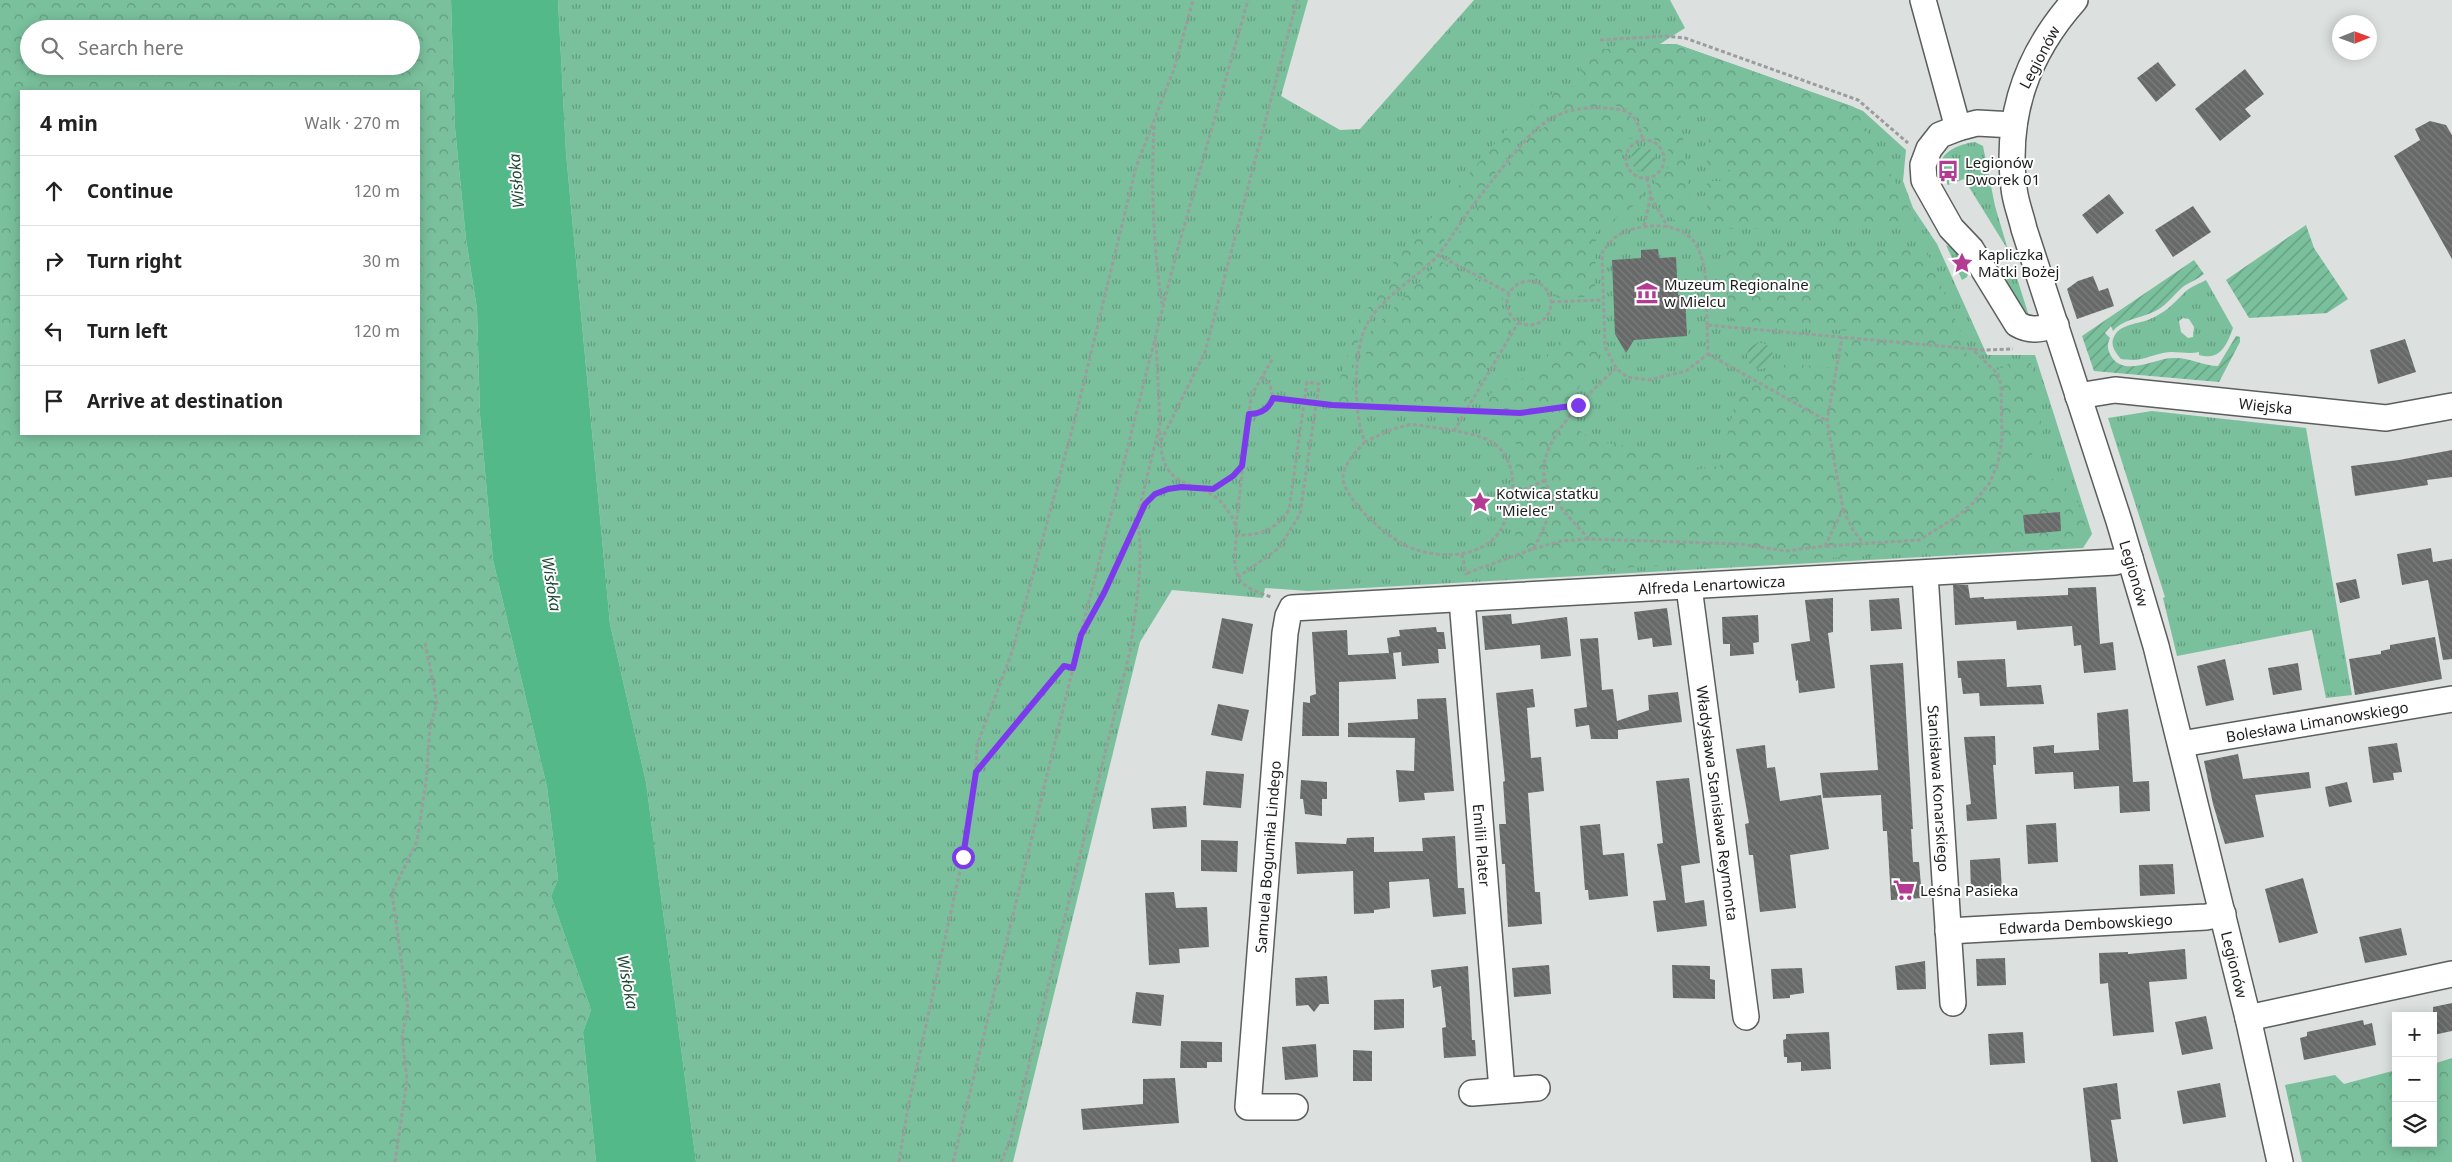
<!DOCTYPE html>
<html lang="en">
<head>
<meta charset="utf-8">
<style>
	:root { --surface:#fff; --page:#f2f2f2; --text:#222; --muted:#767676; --line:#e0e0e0 }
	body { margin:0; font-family:"Noto Sans",sans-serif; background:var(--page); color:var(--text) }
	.controls { position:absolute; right:15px; bottom:15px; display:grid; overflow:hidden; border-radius:0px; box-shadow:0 2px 12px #0003 }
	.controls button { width:45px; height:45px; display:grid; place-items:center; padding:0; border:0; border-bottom:1px solid var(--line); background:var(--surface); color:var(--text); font:25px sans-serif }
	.compass { position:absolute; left:2332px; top:15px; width:45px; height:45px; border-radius:50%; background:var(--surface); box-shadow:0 2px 12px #0003; rotate:89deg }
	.stop { position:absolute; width:15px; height:15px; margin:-11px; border:4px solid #7c3aed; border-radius:50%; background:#fff }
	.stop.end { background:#7c3aed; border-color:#fff; box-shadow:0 1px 5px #0008 }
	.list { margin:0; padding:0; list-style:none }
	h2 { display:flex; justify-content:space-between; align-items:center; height:65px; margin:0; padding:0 20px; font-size:21px }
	h2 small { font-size:16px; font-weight:400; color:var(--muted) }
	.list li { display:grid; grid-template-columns:32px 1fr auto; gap:15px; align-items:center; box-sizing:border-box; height:70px; padding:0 20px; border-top:1px solid var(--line) }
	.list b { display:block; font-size:19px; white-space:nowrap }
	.list em { font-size:16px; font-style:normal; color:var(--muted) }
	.icon { flex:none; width:28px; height:28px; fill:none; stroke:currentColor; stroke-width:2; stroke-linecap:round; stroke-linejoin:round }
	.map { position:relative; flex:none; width:2452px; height:1162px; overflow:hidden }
	.search { position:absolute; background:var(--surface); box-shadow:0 2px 12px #0003; left:20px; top:20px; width:400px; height:55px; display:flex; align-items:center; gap:12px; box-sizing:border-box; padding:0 18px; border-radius:28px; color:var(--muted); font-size:19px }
	.panel { position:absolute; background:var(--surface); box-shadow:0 2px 12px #0003; left:20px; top:90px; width:400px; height:345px; border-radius:0px }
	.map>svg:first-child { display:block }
</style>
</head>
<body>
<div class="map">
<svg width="2452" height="1162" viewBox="0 0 2452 1162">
	<defs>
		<pattern id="grass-tufts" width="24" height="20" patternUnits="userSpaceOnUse" patternTransform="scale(1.25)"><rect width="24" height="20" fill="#7ac09c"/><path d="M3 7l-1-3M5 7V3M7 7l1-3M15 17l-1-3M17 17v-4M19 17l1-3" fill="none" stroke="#639b7f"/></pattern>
		<pattern id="forest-crowns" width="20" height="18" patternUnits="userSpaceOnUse" patternTransform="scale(1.25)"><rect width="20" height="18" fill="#7ac09c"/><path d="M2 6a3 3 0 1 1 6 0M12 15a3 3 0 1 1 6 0" fill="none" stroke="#639b7f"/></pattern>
		<pattern id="garden-furrows" width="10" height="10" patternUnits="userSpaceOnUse" patternTransform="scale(1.25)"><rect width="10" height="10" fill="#7ac09c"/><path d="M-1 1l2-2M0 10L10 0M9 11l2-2" fill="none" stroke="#639b7f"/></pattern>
		<pattern id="building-back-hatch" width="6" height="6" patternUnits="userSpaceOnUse" patternTransform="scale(1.25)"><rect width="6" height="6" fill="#666967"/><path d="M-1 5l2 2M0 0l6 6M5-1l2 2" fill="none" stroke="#7b7e7c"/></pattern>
	</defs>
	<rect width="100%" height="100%" fill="#dce0de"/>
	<!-- grass -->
	<path fill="url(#grass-tufts)" fill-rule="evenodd" d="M558 0H1308L1281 96 1340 130 1360 129 1474 0H1670L1685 28 1660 44H1676L1851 106 1863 111 1906 150 1903 181 1913 208 1937 244 1987 355H2035L2092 534 2083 548 1308 591 1265 588 1263 598 1172 590 1140 642 1013 1162H696L646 782 610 624 566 153Z
		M1975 142 1983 146 1995 206 2008 250 1964 179 1948 185C1927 160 1951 145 1975 142Z
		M1946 245 1958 250 1970 267 1967 277 1962 280Z
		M2015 272 2029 316 2021 313 2006 282 2008 277Z
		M2206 280 2233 328C2227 345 2220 361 2199 355V352C2187 355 2175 350 2163 353 2144 357 2143 362 2121 359 2115 352 2109 344 2115 335 2121 324 2139 324 2150 319 2166 312 2171 306 2183 294 2189 287 2199 284 2206 280ZM2183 318 2189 319 2194 327 2193 337 2188 338 2181 332 2179 321Z
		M2152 411 2306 428 2352 695 2326 698 2312 630 2177 656 2163 598 2165 597 2108 418Z"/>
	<!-- forest -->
	<path fill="url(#forest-crowns)" fill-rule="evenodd" d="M0 0H451L455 128 466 239 477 309 480 415 493 560 547 787 558 879 551 896 591 1010 583 1032 596 1162H0ZM29 29H411V66H29ZM21 91H419V434H21Z
		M1676 44 1854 107 1919 226 1715 229 1707 217V181H1730L1731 170H1706L1711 111 1680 110 1691 212 1698 223 1687 226 1670 218 1655 180 1669 167 1668 146 1648 136 1634 110 1608 104 1545 114 1513 149 1434 254 1374 311 1354 349 1352 406 1333 400 1360 317 1395 278 1393 263 1520 114 1545 97 1585 81 1578 59 1592 50Z
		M1576 112H1622L1636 120 1638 138 1626 139 1619 162 1629 178 1643 186 1642 200 1596 232 1595 297 1557 298 1544 278 1528 274 1506 289 1443 254 1529 135Z
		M1926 249 1964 341 1967 355 1989 374 2012 362 2031 363 2043 433 2028 462 2076 495 2088 534 2076 546 1515 573 1516 444 1475 425 1498 380 1526 378 1565 335 1595 340 1599 362 1558 414 1593 441 1666 452 1686 471 1720 466 1738 391 1786 364 1842 368 1849 331 1730 320 1724 250Z
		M1440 261 1503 294 1502 307 1513 325 1463 409 1361 402 1368 334Z
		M2452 1058V1162H2302L2285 1085 2335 1075 2344 1084 2396 1070V1143H2433V1064Z"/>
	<!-- garden -->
	<path fill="url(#garden-furrows)" d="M1631 159a12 12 0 1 1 24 0a12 12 0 1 1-24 0Z
		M2306 225 2314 248 2348 299 2327 313 2249 318 2226 280Z
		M2194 260 2204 274C2198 279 2190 282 2184 286 2173 295 2165 308 2151 313 2139 318 2122 320 2113 331L2111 326 2105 333 2110 338C2107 344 2107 349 2111 356 2125 379 2157 356 2176 358 2190 358 2204 366 2218 366L2236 336 2240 337V342L2219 382 2094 371 2082 336Z
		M1747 356a13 13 0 1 1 26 0a13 13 0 1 1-26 0Z"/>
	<!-- water -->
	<path fill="#54b989" d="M451 0H558L566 153 610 624 646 782 696 1162H596L583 1032 591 1010 551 896 558 879 547 787 493 560 480 415 477 309 466 239 455 128Z"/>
	<!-- building -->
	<path fill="url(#building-back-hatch)" d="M2158 62 2176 85 2156 102 2137 78Z
		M2245 69 2264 94 2245 109 2251 116 2220 141 2195 109Z
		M2430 121 2446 125 2452 135V259L2394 156 2420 140 2415 129Z
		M2109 194 2124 213 2097 234 2082 215Z
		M2193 206 2211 232 2173 257 2155 230Z
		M1658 249 1659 258 1676 257 1678 295H1685L1687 336 1634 340 1626 353 1615 334 1612 260 1641 258V250Z
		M2093 276 2099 291 2108 288 2114 306 2077 319 2067 289 2078 281Z
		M2405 339 2416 372 2378 384 2370 350Z
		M2452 450V477L2427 480 2428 485 2355 496 2351 466 2399 460Z
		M2060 512 2061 531 2025 534 2023 515Z
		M2431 548 2433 562 2452 559V659L2443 660 2428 580 2402 585 2397 554Z
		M2356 579 2360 598 2340 603 2336 583Z
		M1953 585H1968L1970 598 1984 597V599L2068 595V588L2096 587 2100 644 2113 642 2116 670 2084 673 2081 645 2074 646 2072 626 2017 630 2016 621 1955 625Z
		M1833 598V632L1828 633 1835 688 1799 693 1798 680 1796 681 1791 644 1810 641 1805 600Z
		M1899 598 1902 629 1871 631 1869 600Z
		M1667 608 1672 645 1653 647 1652 638 1638 640 1634 612Z
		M1511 614 1512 624 1567 617 1571 656 1541 659 1540 645 1485 650 1482 616Z
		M1758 615 1759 642 1753 643 1754 654 1730 656V644H1723L1722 617Z
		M1222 618 1253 624 1243 674 1212 668Z
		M1436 627 1437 632H1444L1446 649H1438L1439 663 1402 666 1401 652 1393 653 1396 679 1339 682V736H1302L1303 702 1310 703V696L1316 694 1312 632 1347 630 1348 655 1389 653 1387 638 1400 636 1399 630Z
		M2435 637 2442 679 2355 695 2349 659 2381 654V651L2390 649V645Z
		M1598 638 1602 690 1613 689 1617 721 1649 710 1648 695 1678 692 1682 722 1618 730V739H1591L1589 725 1576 727 1574 709 1587 707 1580 639Z
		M2005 659 2007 687 2041 685 2044 704 1980 706 1979 693 1963 694 1961 678H1958L1957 661Z
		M2225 659 2234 700 2206 706 2197 666Z
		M1903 663 1913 829H1911L1913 862H1919L1922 898 1891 900 1887 831H1883L1881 795 1823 798 1820 773 1878 770 1870 665Z
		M2298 663 2302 690 2273 695 2268 668Z
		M1533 689 1535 707 1527 708 1531 758 1541 757 1544 791 1528 793 1535 892H1540L1542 924 1508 927 1505 864H1502L1499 824H1506L1503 782 1505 781 1496 693Z
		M1446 698 1454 791 1424 793 1425 800 1399 802 1396 770 1414 771 1415 738 1348 737V723L1418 719 1417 699Z
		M1218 704 1249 710 1242 741 1211 735Z
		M2128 709 2133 782 2149 781 2150 811 2120 813 2119 786 2074 789 2073 772 2035 774 2033 747 2054 745V753L2099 750 2097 713Z
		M1995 736 1996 765H1993L1997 819 1967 821 1966 805 1971 804 1964 737Z
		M2397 743 2402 772 2393 773 2394 780 2373 783 2368 747Z
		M1765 745 1767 768 1775 767 1780 801 1821 795 1829 849 1790 855 1796 908 1760 912 1753 855H1749L1745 824 1749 823 1736 749Z
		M2238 754 2243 779 2309 772 2311 788 2255 795 2264 837 2225 844 2213 804 2204 761Z
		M1206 771 1244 774 1241 808 1203 805Z
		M1689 778 1700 863 1681 866 1685 903 1704 900 1707 926 1657 932 1653 901 1666 900 1657 844 1663 843 1656 781Z
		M1301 780 1327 782V799H1322V816L1305 814 1303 799H1300Z
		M2347 782 2352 802 2329 807 2325 787Z
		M1186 806 1187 827 1153 829 1151 808Z
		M2056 823 2058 862 2028 864 2026 825Z
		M1600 824 1603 855 1624 853 1628 896 1589 900 1588 890H1585L1580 826Z
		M1455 836 1458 888H1464L1466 914 1433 917 1429 879 1389 882 1390 908 1374 910V913L1354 914 1353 871 1297 874 1295 842 1346 844 1347 838 1374 837V852L1423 851 1422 838Z
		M1201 840 1238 841 1237 872 1201 871Z
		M2000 858 2002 890 1971 892 1970 860Z
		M2173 864 2175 894 2140 896 2139 865Z
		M2303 878 2318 933 2279 943 2265 889Z
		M1174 892 1176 908 1207 907 1209 947 1179 949 1180 963 1149 965 1145 893Z
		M2401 928 2407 955 2365 963 2359 937Z
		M2185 949 2187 979 2149 982 2154 1032 2113 1036 2108 983 2100 984 2099 953 2128 952V954Z
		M2005 958 2006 985 1977 986 1976 959Z
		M1925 961 1926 989 1897 990 1895 966Z
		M1549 965 1551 994 1514 997 1512 968Z
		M1672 965 1710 966V979L1715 980V999L1673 998Z
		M1468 966 1472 1040H1475L1476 1056 1444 1058 1442 1028 1446 1027 1441 986 1433 988 1431 970Z
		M1802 968 1804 993 1790 995V998L1773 999 1771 969Z
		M1327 976 1329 1004H1320L1314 1012 1308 1005 1296 1006 1295 978Z
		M1136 992 1164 995 1161 1026 1132 1023Z
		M1404 999V1028L1374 1030V1000Z
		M2452 1003V1031L2433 1035V1007Z
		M2206 1016 2213 1049 2182 1055 2175 1022Z
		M2363 1020 2364 1025 2372 1023 2376 1045 2304 1060 2300 1038 2307 1036V1032Z
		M1829 1032 1831 1069 1801 1071V1062L1787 1063V1057H1784L1783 1040 1786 1039V1034Z
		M2023 1032 2025 1063 1990 1065 1988 1034Z
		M1181 1041 1222 1042V1062H1207V1068H1180Z
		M1316 1044 1318 1077 1285 1080 1282 1047Z
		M1353 1050 1372 1051V1081H1353Z
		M1175 1078 1179 1123 1083 1130 1081 1109 1143 1104V1079Z
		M2117 1083 2121 1119 2111 1120 2118 1162H2091L2083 1088Z
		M2220 1083 2226 1117 2183 1124 2177 1091Z"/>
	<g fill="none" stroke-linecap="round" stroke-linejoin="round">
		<!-- minor casing -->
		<g stroke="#5b5e5c" stroke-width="28">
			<g id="minor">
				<path d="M1923 0 1958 128"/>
				<path id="s1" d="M2075 0C2027 54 2005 115 2014 188 2015 201 2021 215 2024 229L2119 521 2156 646 2248 1018 2280 1162"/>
				<path d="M2014 125 1977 123 1958 128 1940 135 1929 149 1923 165 1924 180 1951 228 1971 249 2017 324C2031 332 2041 329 2056 325"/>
				<path id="s2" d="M2078 396 2115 390 2386 418 2452 406"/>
				<path id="s3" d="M1925 574 1953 1003"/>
				<path id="s4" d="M1689 587 1746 1017"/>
				<path id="s5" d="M1462 600 1502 1090"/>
				<path id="s6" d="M2181 744 2452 699"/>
				<path id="s7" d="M1948 931 2206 917 2223 914"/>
				<path d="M2248 1018 2452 974"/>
				<path d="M1472 1093 1537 1088"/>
				<path id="s8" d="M1295 1107H1248L1285 633 1288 616 1292 608 2115 562 2130 558"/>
			</g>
		</g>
		<!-- path -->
		<path stroke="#9a9d9c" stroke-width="3" stroke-dasharray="4 2.5" stroke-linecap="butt" d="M1600 40 1665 36 1685 38 1858 100 1908 143
			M1154 126C1151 184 1153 246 1162 304
			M1626 159a19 19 0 1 1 38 0a19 19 0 1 1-38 0Z
			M1651 197 1668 227
			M1644 226 1651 196 1647 178
			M1438 255 1509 293
			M1507 303a22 22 0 1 1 44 0a22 22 0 1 1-44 0Z
			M1551 302 1603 300
			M1707 325C1706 299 1709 271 1697 246 1683 220 1639 222 1617 236 1611 240 1606 247 1602 253L1605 347 1616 368 1627 377 1648 380 1686 371 1708 354 1707 325 1984 350 2013 349
			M1708 354 1827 421
			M1616 368C1592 391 1534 443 1545 480 1553 503 1574 522 1589 539L1740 544 1786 551 1825 546 1843 509 1827 421 1842 337
			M1262 376 1270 385 1273 398
			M1249 414C1260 414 1269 409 1273 398L1332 405 1465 412 1520 413 1577 405
			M1160 431C1161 458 1163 477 1193 486
			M1454 431 1518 323
			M1161 441 1205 352 1297 0
			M1365 442C1356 452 1345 462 1343 476 1342 484 1349 494 1353 500 1365 516 1384 533 1401 543 1430 560 1483 561 1501 529 1515 505 1520 465 1496 445 1484 435 1460 432 1446 429 1434 428 1420 424 1408 425 1393 428 1379 435 1365 442 1353 416 1353 349 1367 324 1384 295 1416 279 1438 255 1449 242 1458 226 1468 212 1482 193 1496 176 1510 158 1523 143 1536 126 1554 117 1569 109 1588 107 1605 108 1632 109 1636 115 1643 140
			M1201 488C1219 489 1230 479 1242 466
			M1512 495 1545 480
			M1843 510 1853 530 1863 543
			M1138 514 1160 424 1156 340
			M1236 526 1251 396 1273 358
			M1235 535C1260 536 1275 530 1289 510L1307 382 1319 384 1300 514 1279 548 1238 577
			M1826 546 1919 540 1955 518 1973 503 1989 484 1998 463 2002 439 2001 386 1998 374 1971 348
			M1533 549 1561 541 1588 539
			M1462 554 1466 575
			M1467 573 1533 549C1542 532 1552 515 1551 494
			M1082 629 1176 255 1248 0
			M1081 635 1104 593 1145 504C1169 481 1209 480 1228 511 1231 515 1235 522 1236 528 1238 545 1230 561 1239 578 1245 589 1260 593 1271 597
			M977 771 1064 666 1073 668
			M395 1162 407 1080 402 1036 408 1009 392 893 417 841 426 782 430 727 437 703 425 642
			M899 1162 908 1107 963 857 976 771 977 745 1012 652 1076 415 1136 167 1174 69 1193 0
			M953 1162 1081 635
			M1001 1162 1011 1138 1130 651C1135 611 1145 560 1137 520"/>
		<!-- minor -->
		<use href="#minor" stroke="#fff" stroke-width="25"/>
	</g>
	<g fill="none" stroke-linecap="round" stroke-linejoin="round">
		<!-- route -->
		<path stroke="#7c3aed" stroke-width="6" d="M963 857 976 772 1064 666 1073 668 1081 635 1104 593 1145 504 1155 494 1168 489 1181 487 1213 489 1233 476 1242 466 1249 414C1260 414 1269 409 1273 398L1332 405 1520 413 1578 405"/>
	</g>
	<!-- icons -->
	<defs>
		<g id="bus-bare" transform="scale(1.725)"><path d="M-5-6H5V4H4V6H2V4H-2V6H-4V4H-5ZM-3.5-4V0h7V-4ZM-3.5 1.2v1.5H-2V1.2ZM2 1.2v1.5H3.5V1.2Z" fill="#b33c92" stroke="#fff" stroke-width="2.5" paint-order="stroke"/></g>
		<g id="sight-bare" transform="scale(1.725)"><path d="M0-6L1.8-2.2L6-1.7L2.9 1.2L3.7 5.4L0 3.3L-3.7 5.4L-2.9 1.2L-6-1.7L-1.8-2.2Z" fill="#b33c92" stroke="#fff" stroke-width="2.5" paint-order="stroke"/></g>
		<g id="museum-bare" transform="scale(1.725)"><path d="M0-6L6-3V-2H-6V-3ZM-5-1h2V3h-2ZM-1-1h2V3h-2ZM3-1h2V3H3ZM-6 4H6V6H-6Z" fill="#b33c92" stroke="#fff" stroke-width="2.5" paint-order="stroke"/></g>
		<g id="supermarket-bare" transform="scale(1.725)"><path d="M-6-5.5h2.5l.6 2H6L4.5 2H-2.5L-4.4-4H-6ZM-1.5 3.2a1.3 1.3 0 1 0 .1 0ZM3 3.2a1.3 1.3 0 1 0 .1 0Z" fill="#b33c92" stroke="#fff" stroke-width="2.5" paint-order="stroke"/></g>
	</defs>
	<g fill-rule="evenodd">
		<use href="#bus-bare" x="1948" y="171"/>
		<use href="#sight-bare" x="1962" y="263"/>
		<use href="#museum-bare" x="1647" y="293"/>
		<use href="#sight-bare" x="1480" y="502"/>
		<use href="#supermarket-bare" x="1904" y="890"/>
	</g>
	<g text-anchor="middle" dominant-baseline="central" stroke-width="4" stroke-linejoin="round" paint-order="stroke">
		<!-- street labels -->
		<g font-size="15" fill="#1d1e1e" stroke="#fff">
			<text transform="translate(2039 57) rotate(-62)">Legionów</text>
			<text stroke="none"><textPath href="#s2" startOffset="189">Wiejska</textPath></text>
			<text stroke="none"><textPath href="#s1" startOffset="608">Legionów</textPath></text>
			<text stroke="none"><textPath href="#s8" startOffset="969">Alfreda Lenartowicza</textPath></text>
			<text stroke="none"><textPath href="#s6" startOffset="138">Bolesława Limanowskiego</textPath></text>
			<text stroke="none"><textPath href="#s3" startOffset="215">Stanisława Konarskiego</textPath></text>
			<text stroke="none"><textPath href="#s4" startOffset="218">Władysława Stanisława Reymonta</textPath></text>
			<text stroke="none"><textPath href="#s5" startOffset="246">Emilii Plater</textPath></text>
			<text stroke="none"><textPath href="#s8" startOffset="298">Samuela Bogumiła Lindego</textPath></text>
			<text stroke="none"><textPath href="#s7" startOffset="138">Edwarda Dembowskiego</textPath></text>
			<text stroke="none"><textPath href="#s1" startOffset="1012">Legionów</textPath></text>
		</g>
		<!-- poi labels -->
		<g font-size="15" fill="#1d1e1e" stroke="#fff" text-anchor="start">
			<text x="1965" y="162">Legionów<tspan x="1965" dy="17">Dworek 01</tspan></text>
			<text x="1978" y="254">Kapliczka<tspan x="1978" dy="17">Matki Bożej</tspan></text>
			<text x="1664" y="284">Muzeum Regionalne<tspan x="1664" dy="17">w Mielcu</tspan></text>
			<text x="1496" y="493">Kotwica statku<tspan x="1496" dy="17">"Mielec"</tspan></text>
			<text x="1920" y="890">Leśna Pasieka</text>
		</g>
		<!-- water labels -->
		<g font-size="16" font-style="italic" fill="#1e4934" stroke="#fff">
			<text transform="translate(516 181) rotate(-95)">Wisłoka</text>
			<text transform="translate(552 584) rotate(81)">Wisłoka</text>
			<text transform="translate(628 982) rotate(79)">Wisłoka</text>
		</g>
	</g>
</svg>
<div class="controls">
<button>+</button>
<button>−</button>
<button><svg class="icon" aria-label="layers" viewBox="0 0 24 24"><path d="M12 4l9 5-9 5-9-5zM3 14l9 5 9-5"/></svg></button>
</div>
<svg class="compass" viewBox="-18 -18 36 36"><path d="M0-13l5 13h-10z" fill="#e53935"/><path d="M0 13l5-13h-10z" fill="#767676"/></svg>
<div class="stop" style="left:963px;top:857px"></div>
<div class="stop end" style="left:1578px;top:405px"></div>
<div class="search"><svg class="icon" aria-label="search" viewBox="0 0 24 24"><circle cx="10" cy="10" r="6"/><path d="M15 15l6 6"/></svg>Search here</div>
<section class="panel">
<h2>4 min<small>Walk · 270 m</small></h2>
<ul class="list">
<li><svg class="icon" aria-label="ahead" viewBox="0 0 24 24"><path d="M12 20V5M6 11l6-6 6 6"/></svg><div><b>Continue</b></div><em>120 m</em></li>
<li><svg class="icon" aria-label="right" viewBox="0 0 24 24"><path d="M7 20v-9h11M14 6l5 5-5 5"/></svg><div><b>Turn right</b></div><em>30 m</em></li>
<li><svg class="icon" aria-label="left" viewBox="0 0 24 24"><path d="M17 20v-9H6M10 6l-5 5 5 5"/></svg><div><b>Turn left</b></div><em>120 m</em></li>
<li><svg class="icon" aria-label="arrive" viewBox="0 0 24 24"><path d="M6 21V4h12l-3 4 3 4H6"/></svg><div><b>Arrive at destination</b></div></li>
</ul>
</section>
</div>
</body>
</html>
